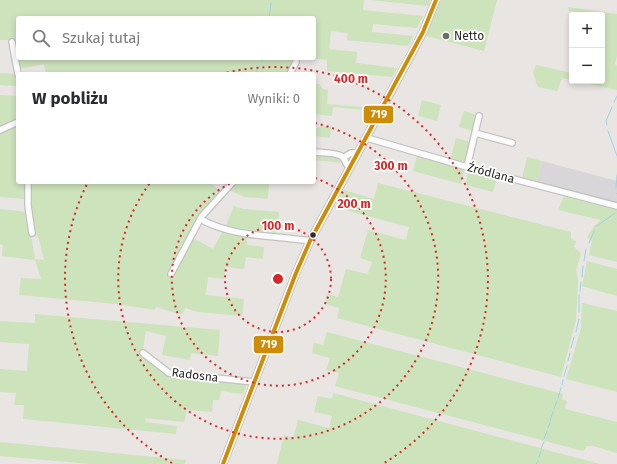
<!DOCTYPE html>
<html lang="pl">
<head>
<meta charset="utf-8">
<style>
	:root { --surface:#fff; --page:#f2f2f3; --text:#2b2b33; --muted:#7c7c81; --line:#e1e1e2 }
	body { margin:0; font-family:"Fira Sans",sans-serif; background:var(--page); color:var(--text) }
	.controls { position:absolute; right:12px; top:12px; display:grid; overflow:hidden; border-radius:4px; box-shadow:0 2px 6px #0003 }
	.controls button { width:36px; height:36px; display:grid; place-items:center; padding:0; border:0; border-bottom:1px solid var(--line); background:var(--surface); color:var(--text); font:20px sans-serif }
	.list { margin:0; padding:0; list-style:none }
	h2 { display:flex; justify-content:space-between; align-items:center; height:52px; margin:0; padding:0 16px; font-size:17px }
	h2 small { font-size:13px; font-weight:400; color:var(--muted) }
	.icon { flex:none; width:22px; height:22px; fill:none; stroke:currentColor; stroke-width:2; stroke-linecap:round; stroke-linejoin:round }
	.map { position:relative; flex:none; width:617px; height:464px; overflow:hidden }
	.search { position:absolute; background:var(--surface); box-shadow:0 2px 6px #0003; left:16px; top:16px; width:300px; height:44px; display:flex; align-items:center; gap:10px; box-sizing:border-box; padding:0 14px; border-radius:4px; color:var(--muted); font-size:15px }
	.panel { position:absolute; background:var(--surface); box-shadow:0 2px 6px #0003; left:16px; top:72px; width:300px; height:112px; border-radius:4px }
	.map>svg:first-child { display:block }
</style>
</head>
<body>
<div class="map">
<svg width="617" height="464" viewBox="0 0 617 464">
	<rect width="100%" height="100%" fill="#e8e5e2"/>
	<!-- industrial -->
	<path fill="#d9d6d9" d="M542 161 617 181V204L536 183Z"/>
	<!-- green -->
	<path fill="#cde3bc" d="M0 0H364L363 10 423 16 417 28 373 24 372 32 413 36 408 46 347 40 348 33 331 31 329 49 357 52 356 63 397 68 392 77 327 71V60L311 58H314V18H18V56L13 39 8 40H0Z
		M370 0H430L428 6Z
		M441 0H497L484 51 426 36Z
		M568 7 617 14V56L615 64 617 66V90L575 81H602V15H593L569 11Z
		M18 58H294L286 74H46L44 64 20 69Z
		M536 65 572 73V80L562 78 557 91 538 87 533 73Z
		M0 73 16 74 18 86 0 85Z
		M315 84H319L323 89 328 90 327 104 375 108 374 111 333 107 332 116 314 114Z
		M0 95 18 96V120L0 126Z
		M422 100 441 105 437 121 418 116Z
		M464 111 477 115 473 131 459 127Z
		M18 125V182H25L26 199 0 197V132Z
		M322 126 331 127 330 138 314 136V128H317Z
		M456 138 471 142 466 161 462 164 450 160Z
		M314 155 334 156 345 163 314 160Z
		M417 156 462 168 464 172 461 184 413 171Z
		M527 157 542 161 536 183 522 179Z
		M471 171 497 178 493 192 465 185 468 173Z
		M31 182H209L220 191 197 219 167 273 173 274 193 238 213 249 223 231 247 236V245L264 247 263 259 246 257 244 269 225 267 224 279 208 277 206 295 244 299 242 316 198 312 185 308 182 315 156 307 154 310 117 304 19 295 21 278 41 279 35 260 2 256 3 245 0 244V209L27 212 35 259 44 260 40 243 35 230 32 211Z
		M236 182H269L268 199 245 197 229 190Z
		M378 183 571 232V239L576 241 574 247 581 254 576 270 578 281 576 320 561 377 337 318 339 308 325 304 328 294 338 297 346 269 368 274 372 262 360 258 368 230 406 240 409 227 334 207 344 190 374 199Z
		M564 196 617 209V262L589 255 592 241 587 237 595 225 601 220 558 210Z
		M234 206 243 209 279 212V224H277L276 236 225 228Z
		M587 261 617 269V296L582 286Z
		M582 303 617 311V392L566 379 581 328Z
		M35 314 220 330 218 356 191 353 190 360 162 355 166 336 146 331 142 354 161 371 167 375 247 384 243 394 221 391 219 400H213L212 412 187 410 184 422 145 418 146 422 177 426 176 434 23 419 24 405H14L16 393 0 392V369L27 371 29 344 0 342V321L35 323Z
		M327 332 563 394 562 399 567 401 565 409 617 422V453L593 446H587L583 451 335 386 339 373 326 370 330 358 312 353 314 343 323 345Z
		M333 393 600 464H277L284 435 293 438 298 420 329 428 332 416 314 412 318 396 332 399Z
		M0 442 175 459 186 460 185 464H90L0 456Z"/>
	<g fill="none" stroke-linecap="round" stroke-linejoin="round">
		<!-- stream -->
		<path stroke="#98d6e8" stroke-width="1" d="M269 18 271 3
			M262 62 263 58
			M255 74 260 65
			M614 102 617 96
			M607 125 606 121 612 107
			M608 131 617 156
			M616 188 617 175
			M616 193 617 194
			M597 226 615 213
			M589 243 594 231
			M584 261 586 249
			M582 277 583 266
			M580 291 581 282
			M579 295V312
			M576 332 579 319
			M571 348 574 337
			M568 361 570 353
			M564 376 567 366
			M562 385 563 380
			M558 398 561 388
			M554 409 557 401
			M550 421 553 412
			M548 428 550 423
			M544 439 547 431
			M541 449 544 442
			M539 457 541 451
			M536 464 538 461"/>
		<!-- minor casing -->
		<g stroke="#c2c2c2" stroke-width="8">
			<path id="minor" d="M12 42 18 74
				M290 74 296 62
				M0 130 18 122
				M475 133 512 143
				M367 138 467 167 617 206
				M314 152C322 153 336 152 343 157 346 161 345 165 350 167
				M343 158 351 153H358
				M467 167 479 116
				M28 182V206L32 233
				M200 219C235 238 273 235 310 241
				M171 274 197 225 202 216 233 182
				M143 353 169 373 254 382"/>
		</g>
		<!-- major casing -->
		<g stroke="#c5c3c2" stroke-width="9">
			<path id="major" d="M223 464 296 273 310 241 412 53 423 32 436 0"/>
		</g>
		<!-- minor -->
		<use href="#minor" stroke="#fcfbfb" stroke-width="5.5"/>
		<!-- major -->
		<use href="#major" stroke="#e5e1d5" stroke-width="7"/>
		<!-- bus-1 casing -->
		<g stroke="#fff" stroke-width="7">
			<path id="bus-1" d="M223 464 296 273 310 241 423 32 436 0"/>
		</g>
		<!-- bus-1 -->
		<use href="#bus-1" stroke="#ce8d09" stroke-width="4"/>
	</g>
	<!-- distance rings -->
	<g fill="none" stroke="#d62828" stroke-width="2" stroke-dasharray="2 4">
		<circle cx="278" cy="279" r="53"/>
		<path d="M315 178A107 107 0 1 1 233 182"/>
		<path d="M315 123A160 160 0 1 1 150 183"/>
		<path d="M172 463A213 213 0 0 1 88 182M221 74A213 213 0 0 1 384 463"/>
	</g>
	<!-- markers -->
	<circle fill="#6d6c6b" stroke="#fff" stroke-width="1.5" cx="446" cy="36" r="4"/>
	<circle fill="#2b2b2b" stroke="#fff" stroke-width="1.5" cx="313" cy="235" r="3.5"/>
	<g text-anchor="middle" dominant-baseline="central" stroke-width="3.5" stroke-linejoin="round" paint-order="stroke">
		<!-- poi labels -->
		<g font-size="12" fill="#2b2b2b" stroke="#fff" text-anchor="start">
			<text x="454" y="36">Netto</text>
		</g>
		<!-- street labels -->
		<g font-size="12" fill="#2b2b2b" stroke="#fff">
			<text transform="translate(491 173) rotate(15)">Źródlana</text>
			<text transform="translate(195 375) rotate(7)">Radosna</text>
		</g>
	</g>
	<circle cx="278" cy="279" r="6" fill="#d62828" stroke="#fff" stroke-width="2"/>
	<g font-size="12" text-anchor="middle" font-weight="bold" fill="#d62828" stroke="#fff" stroke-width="3.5" stroke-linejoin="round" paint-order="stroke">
		<text x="351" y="83">400 m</text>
		<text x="391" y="170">300 m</text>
		<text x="354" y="208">200 m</text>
		<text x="278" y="230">100 m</text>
	</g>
	<g stroke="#fff" stroke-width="1.5">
		<rect x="363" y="105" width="31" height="19" rx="4" fill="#ce8d09"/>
		<rect x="253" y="335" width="31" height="19" rx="4" fill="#ce8d09"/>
	</g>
	<g font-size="11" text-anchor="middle" font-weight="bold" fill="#fff">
		<text x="379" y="118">719</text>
		<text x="269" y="348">719</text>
	</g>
</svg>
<div class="controls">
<button>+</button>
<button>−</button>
</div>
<div class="search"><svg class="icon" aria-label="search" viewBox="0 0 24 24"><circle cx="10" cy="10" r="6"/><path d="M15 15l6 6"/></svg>Szukaj tutaj</div>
<section class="panel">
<h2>W pobliżu<small>Wyniki: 0</small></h2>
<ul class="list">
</ul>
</section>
</div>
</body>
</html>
